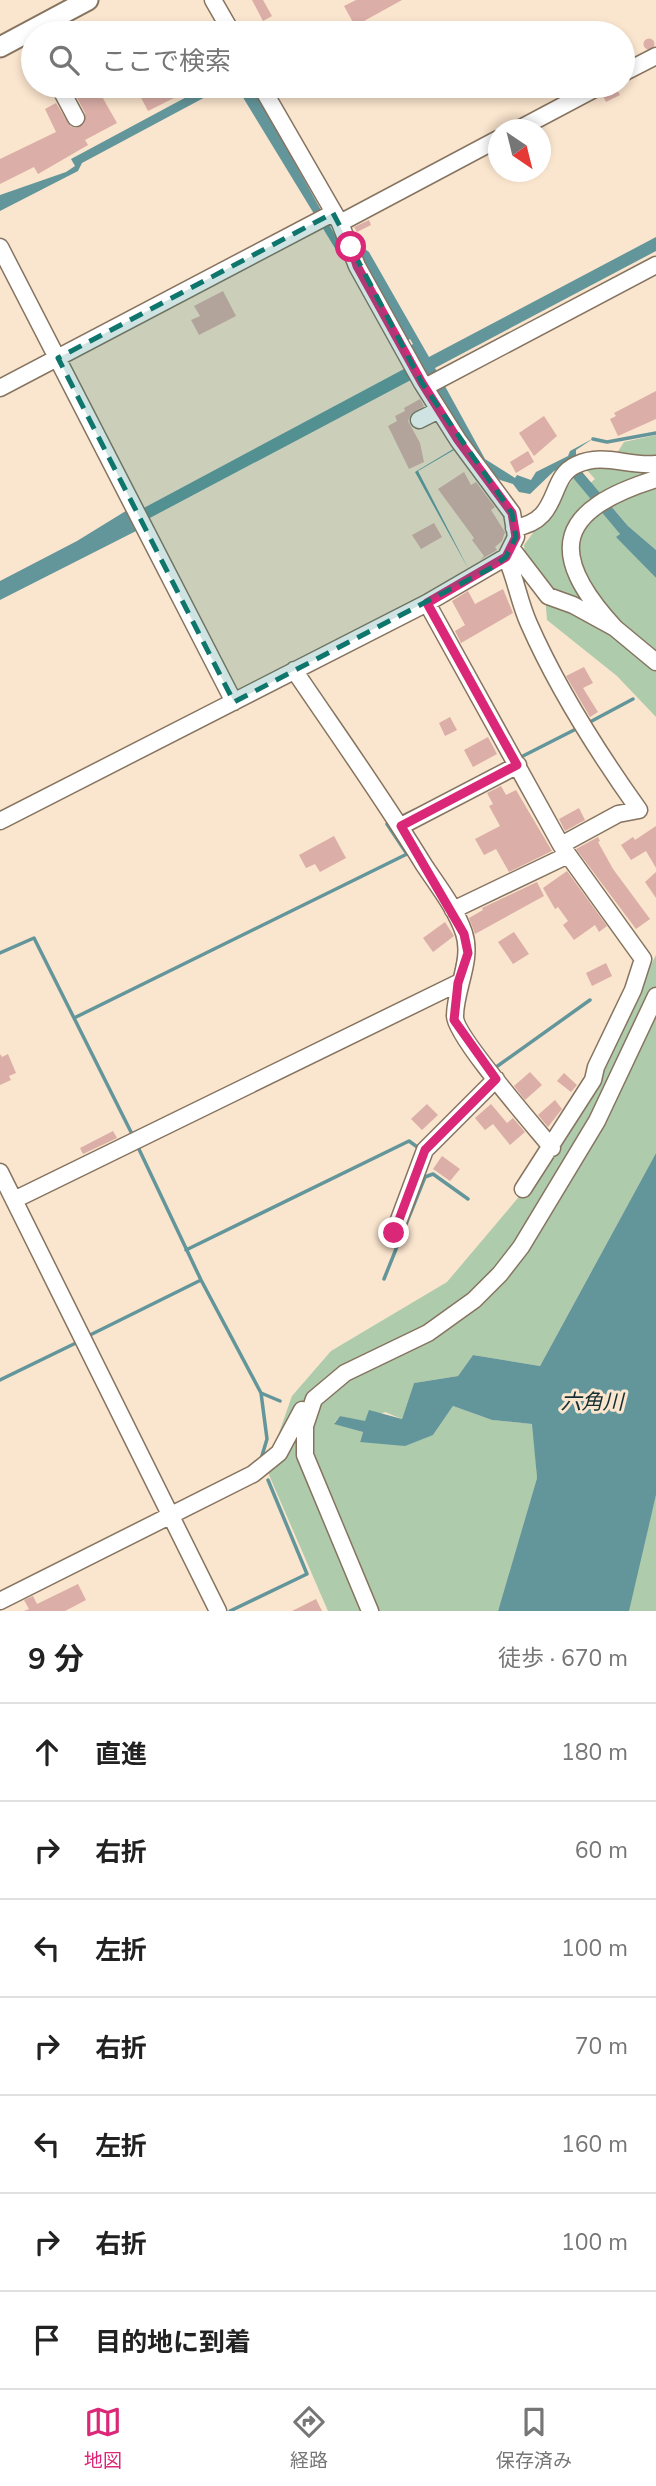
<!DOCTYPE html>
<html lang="ja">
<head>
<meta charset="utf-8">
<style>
	:root { --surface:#fff; --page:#f2f2f2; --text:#222; --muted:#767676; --line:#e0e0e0; --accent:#db2777 }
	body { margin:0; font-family:"Nunito Sans","Noto Sans JP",sans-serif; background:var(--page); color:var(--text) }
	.compass { position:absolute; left:488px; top:119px; width:63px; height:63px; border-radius:50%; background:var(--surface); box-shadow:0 4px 10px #0003; rotate:145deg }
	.stop { position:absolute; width:21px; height:21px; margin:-16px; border:5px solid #db2777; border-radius:50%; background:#fff }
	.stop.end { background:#db2777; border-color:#fff; box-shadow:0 2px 7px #0008 }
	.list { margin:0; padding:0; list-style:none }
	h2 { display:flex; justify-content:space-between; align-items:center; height:91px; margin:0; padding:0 28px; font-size:30px }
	h2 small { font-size:23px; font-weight:400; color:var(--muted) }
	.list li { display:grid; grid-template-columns:46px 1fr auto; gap:21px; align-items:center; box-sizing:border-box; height:98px; padding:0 28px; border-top:2px solid var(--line) }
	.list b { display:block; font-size:26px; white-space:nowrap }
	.list em { font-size:23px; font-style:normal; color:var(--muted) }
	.icon { flex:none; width:38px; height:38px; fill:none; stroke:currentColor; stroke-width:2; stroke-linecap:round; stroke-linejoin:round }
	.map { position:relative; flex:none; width:656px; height:1611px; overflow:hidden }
	.search { position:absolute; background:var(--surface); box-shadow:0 4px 10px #0003; left:21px; right:21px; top:21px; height:77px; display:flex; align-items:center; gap:18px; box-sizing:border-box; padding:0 24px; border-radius:38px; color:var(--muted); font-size:26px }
	.sheet { height:777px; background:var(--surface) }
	nav { display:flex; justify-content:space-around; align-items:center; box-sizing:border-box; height:98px; border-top:2px solid var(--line); background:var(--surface); font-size:19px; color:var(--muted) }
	nav a { display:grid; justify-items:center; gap:4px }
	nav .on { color:var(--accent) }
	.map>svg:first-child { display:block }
</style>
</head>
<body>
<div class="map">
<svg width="656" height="1611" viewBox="0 0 656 1611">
	<rect width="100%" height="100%" fill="#fae5ce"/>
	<!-- green -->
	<path fill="#aecbab" d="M656 435V550L629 527 602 495 620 534 617 537 656 578V717L617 676 547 620 544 583 526 562 524 545 574 478 583 489 595 479 584 467 612 461 624 442Z
		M656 955V1153L540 1366 473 1355 458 1376 414 1383 402 1419 385 1412 365 1422 340 1416 334 1423 363 1432 360 1441 433 1435 453 1406 492 1420 533 1424 537 1478 498 1611H328L269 1475 268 1464 292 1396 331 1351 447 1282 556 1153Z
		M656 1495V1611H629V1600Z"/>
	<!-- water -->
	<path fill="#63969b" d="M207 86H226L82 163 78 171 0 211V195L66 172 75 166 71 159Z
		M236 86H252L341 246 345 249H365L369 252 429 357 656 237V251L435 368 485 459 515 478 517 475 531 480 536 472 568 456 570 451 594 438 576 450V457L572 460 628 526 656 550V578L616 537 620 534 564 467 554 471 530 494 519 492 513 484 500 480 484 467 466 443 418 471 469 570 415 472 465 442 468 438 461 433 426 372 146 520 140 529 0 600V581L77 541 129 509 140 510 419 361 410 346 413 344 410 339 407 341 361 257 341 258Z
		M656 1153V1495L629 1611H498L537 1478 532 1424 492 1420 453 1406 433 1435 405 1446 360 1442 363 1432 334 1424 340 1416 365 1421 369 1410 402 1419 414 1383 458 1376 473 1355 540 1366Z"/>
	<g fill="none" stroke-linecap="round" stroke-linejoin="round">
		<!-- stream -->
		<path stroke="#63969b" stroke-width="3.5" d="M593 439 607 442 656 433
			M588 723 633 699
			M519 758 578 728
			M400 817 415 810
			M0 953 34 938 134 1138
			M455 976 459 956
			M74 1018 407 854 387 824 390 822
			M492 1070 590 1000
			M137 1145 201 1280 261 1393 280 1401
			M425 1177 433 1174 468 1199
			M186 1250 409 1141 420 1149
			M384 1279 425 1177 422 1176
			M86 1337 201 1280
			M0 1380 80 1341
			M261 1393 267 1439 261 1459
			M230 1611 307 1574 268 1480"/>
	</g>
	<!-- building -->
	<path fill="#dbaea7" d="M252 0H263L272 16 263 21Z
		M356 0H402L355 26 344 6Z
		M643.5 44a5.5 5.5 0 1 1 11 0a5.5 5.5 0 1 1-11 0Z
		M71 86H96L117 123 85 140 88 145 38 174 34 167 0 184V159L56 132 45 109 56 103 70 126 76 128 84 124 85 113Z
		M149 86H175L180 95 148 111 138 92Z
		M615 86 620 95 606 102 603 96Z
		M369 220 371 225 357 232 354 227Z
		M223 291 236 316 199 335 191 320 200 316 194 306Z
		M656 391V419L618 436 610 419 616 416 614 413Z
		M420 399 424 406 411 414 408 421 420 443 424 462 409 469 388 426 397 421 395 416 405 411 404 408Z
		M544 416 557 436 534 456 519 433Z
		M528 451 534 462 516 473 510 462Z
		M464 472 471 485 476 482 495 507 491 510 505 532 502 541 495 547 497 550 480 560 484 556 472 540 474 538 438 489Z
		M434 523 442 537 421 549 412 535Z
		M503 589 513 613 461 643 455 631 465 625 452 601 468 591 475 604Z
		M584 667 593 683 583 688 598 712 590 717 566 676Z
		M450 717 457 730 445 736 439 723Z
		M488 737 497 754 473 767 464 750Z
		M501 786 506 795 516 790 552 851 509 872 496 849 484 855 475 839 500 826 489 806 493 804 487 793Z
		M579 808 585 820 565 831 559 819Z
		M656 826V868L646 851 631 860 621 845 633 837 635 840Z
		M334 836 346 858 320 872 315 864 306 868 299 855Z
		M598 837 600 841 598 842 613 869 650 919 636 929 576 849Z
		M567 871 607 926 599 932 595 925 574 940 563 925 568 921 558 907 555 909 543 888Z
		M656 872V898L645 882Z
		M537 882 544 896 475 934 469 918 483 910 482 908Z
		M445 922 454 936 433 952 423 938Z
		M514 932 529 954 513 964 498 942Z
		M606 963 612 976 592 986 586 973Z
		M0 1054 2 1057 8 1054 16 1073 9 1076 11 1080 0 1085Z
		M530 1072 542 1085 525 1100 514 1086Z
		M564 1073 577 1085 571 1092 557 1081Z
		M555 1100 562 1109 548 1127 538 1115Z
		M427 1104 438 1115 422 1130 411 1119Z
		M491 1104 507 1123 513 1118 525 1132 510 1145 493 1124 485 1130 475 1118Z
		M113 1131 117 1138 83 1154 80 1148Z
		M442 1156 460 1169 450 1181 433 1169Z
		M78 1584 86 1600 65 1611H24L29 1609 24 1600 33 1596 37 1604Z
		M316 1599 322 1611H292Z"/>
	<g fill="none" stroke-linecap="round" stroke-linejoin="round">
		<!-- minor casing -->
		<g stroke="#867460" stroke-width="19">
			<path id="minor" d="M213 0 232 33
				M623 73 656 56
				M59 86 76 118
				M517 130 600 86
				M340 223 498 139
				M0 247 234 702
				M425 387 656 265
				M0 388 333 213
				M419 420 439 410
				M514 528C562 521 547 478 576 465 604 452 627 467 656 464
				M512 549 548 596 573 605 615 628 656 662
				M506 557C516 579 519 602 529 624 558 690 597 751 639 810L618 814 561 845
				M427 603 561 845 643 959 633 990 596 1067 593 1080 523 1189
				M615 628C544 551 559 509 656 479
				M294 670C338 735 383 798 424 865 438 886 456 909 464 933 473 960 455 989 455 1016 454 1035 536 1128 552 1148
				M0 821 427 603 506 557 516 537 512 513 458 440 422 383 357 266 340 223 261 86
				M401 826 518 765
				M453 910 568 855
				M0 1172 218 1611
				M14 1200 458 983
				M394 1233 425 1150 496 1079
				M0 1601 253 1474 279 1453 302 1410
				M370 1611 305 1455V1426L314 1399 345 1373 428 1333 474 1300 500 1274 521 1247 597 1121 656 996"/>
		</g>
		<!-- major casing -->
		<g stroke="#867460" stroke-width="23">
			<path id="major" d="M0 47 88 0"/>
		</g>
		<!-- minor -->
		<use href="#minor" stroke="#fff" stroke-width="16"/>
		<!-- major -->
		<use href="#major" stroke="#fff" stroke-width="19"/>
	</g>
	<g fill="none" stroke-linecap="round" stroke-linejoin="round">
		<!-- route -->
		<path stroke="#db2777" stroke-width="9" d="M351 247 357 266 422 383 458 440 512 513 516 537 506 557 427 603 517 765 401 826 464 934 468 953 458 983 454 1020 496 1079 425 1150 394 1233"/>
	</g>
	<!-- marked area -->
	<path fill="#0f766e" fill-opacity="0.2" stroke="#0f766e" stroke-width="5" stroke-dasharray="14 9" stroke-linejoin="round" d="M333 213 422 383 512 513 516 537 506 557 491 568 234 702 58 358Z"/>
	<g text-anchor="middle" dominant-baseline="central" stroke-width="6" stroke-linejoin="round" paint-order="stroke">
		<!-- water labels -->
		<g font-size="21" font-style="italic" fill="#132e31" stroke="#fae5ce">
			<text x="592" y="1402">六角川</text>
		</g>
	</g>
</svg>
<svg class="compass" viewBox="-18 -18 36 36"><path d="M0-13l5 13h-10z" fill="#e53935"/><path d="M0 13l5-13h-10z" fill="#767676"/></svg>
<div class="stop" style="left:351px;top:247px"></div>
<div class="stop end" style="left:394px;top:1233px"></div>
<div class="search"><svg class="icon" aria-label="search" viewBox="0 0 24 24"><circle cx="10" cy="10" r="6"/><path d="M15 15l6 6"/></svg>ここで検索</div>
</div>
<section class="sheet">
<h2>9 分<small>徒歩 · 670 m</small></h2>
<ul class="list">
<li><svg class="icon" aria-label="ahead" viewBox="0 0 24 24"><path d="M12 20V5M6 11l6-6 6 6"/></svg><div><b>直進</b></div><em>180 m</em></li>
<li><svg class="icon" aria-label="right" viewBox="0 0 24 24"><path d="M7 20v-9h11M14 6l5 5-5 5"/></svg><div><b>右折</b></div><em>60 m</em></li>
<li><svg class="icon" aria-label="left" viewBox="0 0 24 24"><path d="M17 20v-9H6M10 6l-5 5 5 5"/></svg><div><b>左折</b></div><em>100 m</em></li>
<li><svg class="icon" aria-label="right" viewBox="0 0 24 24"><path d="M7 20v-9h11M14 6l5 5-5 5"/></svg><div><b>右折</b></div><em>70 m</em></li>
<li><svg class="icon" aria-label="left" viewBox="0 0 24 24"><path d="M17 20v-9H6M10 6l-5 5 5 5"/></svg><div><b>左折</b></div><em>160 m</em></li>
<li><svg class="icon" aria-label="right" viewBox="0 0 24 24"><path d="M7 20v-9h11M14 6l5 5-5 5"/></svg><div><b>右折</b></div><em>100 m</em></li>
<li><svg class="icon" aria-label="arrive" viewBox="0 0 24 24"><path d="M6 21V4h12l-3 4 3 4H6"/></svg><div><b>目的地に到着</b></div></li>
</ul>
</section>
<nav>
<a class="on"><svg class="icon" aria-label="map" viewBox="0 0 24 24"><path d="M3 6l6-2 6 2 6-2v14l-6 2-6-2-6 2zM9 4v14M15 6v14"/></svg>地図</a>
<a><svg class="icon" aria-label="directions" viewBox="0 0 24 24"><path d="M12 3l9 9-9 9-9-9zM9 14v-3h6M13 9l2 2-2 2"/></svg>経路</a>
<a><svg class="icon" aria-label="saved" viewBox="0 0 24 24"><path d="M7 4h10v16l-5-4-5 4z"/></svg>保存済み</a>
</nav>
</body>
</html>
